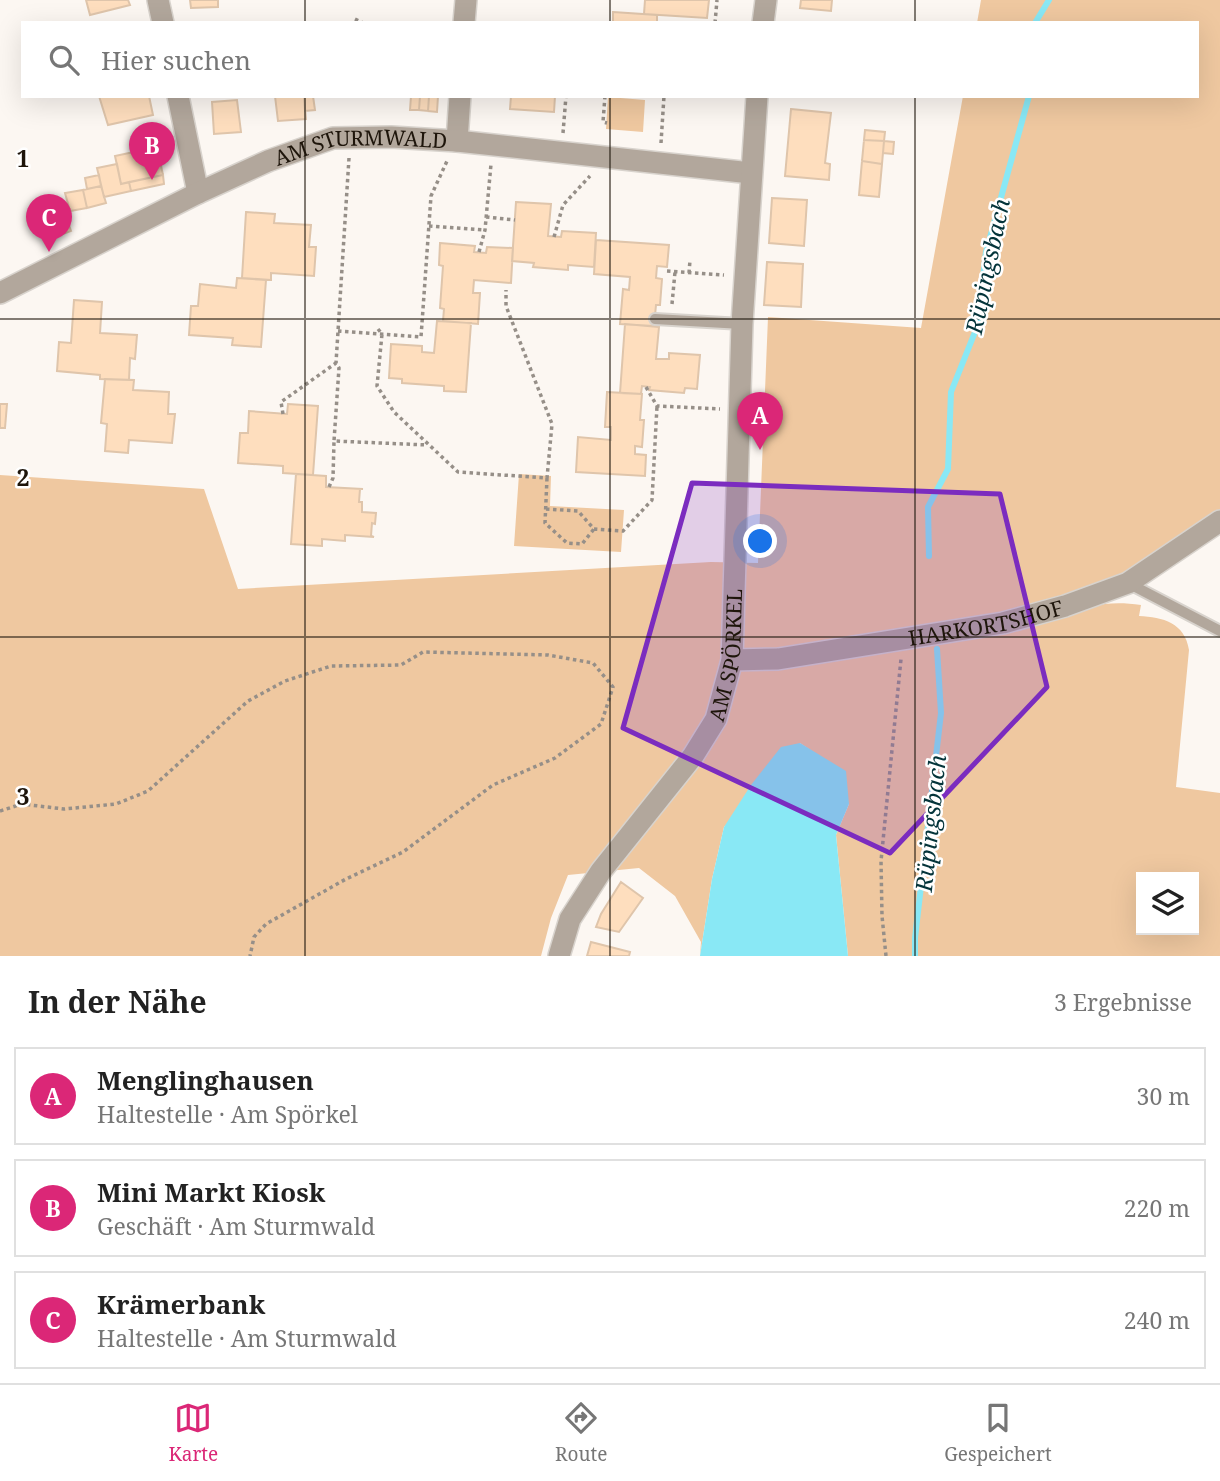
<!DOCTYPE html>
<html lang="de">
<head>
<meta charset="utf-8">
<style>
	:root { --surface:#fff; --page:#f6f6f6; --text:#222; --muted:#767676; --line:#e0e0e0; --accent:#db2777 }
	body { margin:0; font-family:"Noto Serif",serif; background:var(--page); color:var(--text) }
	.controls { position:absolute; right:21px; bottom:21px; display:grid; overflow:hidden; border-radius:0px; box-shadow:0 7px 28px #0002 }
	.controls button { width:63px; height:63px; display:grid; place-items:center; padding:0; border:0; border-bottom:2px solid var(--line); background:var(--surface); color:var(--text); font:35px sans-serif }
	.you { position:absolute; left:761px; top:542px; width:24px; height:24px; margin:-18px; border:5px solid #fff; border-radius:50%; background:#1a73e8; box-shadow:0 0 0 10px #1a73e833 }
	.badge { display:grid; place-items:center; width:46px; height:46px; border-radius:50%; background:var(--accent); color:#fff; font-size:23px; font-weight:700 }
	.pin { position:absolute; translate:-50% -58px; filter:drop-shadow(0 2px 4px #0008) }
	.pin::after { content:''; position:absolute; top:37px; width:24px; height:21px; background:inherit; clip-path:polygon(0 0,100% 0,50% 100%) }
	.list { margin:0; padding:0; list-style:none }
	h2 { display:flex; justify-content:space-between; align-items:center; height:91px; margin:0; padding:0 28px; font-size:30px }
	h2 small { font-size:23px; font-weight:400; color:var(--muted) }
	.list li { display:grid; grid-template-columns:46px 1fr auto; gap:21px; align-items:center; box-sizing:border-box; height:98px; margin:0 14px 14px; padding:0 14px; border:2px solid var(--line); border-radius:0px }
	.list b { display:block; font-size:26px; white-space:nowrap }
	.list p { margin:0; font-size:23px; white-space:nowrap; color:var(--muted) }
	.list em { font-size:23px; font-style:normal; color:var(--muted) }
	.icon { flex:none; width:38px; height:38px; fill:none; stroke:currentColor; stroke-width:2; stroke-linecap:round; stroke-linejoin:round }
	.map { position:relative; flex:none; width:1220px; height:956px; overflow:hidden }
	.search { position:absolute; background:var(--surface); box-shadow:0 7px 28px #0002; left:21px; right:21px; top:21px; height:77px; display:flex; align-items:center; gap:18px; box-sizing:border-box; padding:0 24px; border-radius:0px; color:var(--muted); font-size:26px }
	.sheet { height:427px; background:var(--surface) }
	nav { display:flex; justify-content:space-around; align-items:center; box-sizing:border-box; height:98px; border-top:2px solid var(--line); background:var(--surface); font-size:19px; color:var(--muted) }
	nav a { display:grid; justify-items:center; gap:4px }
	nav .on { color:var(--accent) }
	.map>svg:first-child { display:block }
</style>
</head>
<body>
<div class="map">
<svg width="1220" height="956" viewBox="0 0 1220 956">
	<rect width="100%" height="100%" fill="#fcf7f2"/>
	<!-- green -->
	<path fill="#efc8a0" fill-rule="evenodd" d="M981 0H1220V513L1129 575 1006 633C1057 622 1085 596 1141 605L1139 616C1163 617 1185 623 1189 650L1176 787 1220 793V956H848L836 835 849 804 821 757 800 743 724 827 712 879 700 956 701 942 675 896 639 868 568 875 551 918 541 956H0V475L204 489 238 589 711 562 758 563 768 317 921 328 963 96H1197V23H977ZM1141 877H1194V930H1141Z
		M608 97 645 100 643 132 606 129Z
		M519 474 551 476 550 506 624 510 621 552 514 546Z"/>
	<!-- water -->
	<path fill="#89e8f5" d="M800 743 846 771 849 804 836 835 848 956H700L712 879 724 827 751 785 781 747Z"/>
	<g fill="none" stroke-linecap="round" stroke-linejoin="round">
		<!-- stream -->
		<path stroke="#89e8f5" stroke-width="6" d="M1035 23 1049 0
			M929 556 928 507 948 469 951 392 977 327 986 252 1029 96
			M915 956V938L941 713 937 649"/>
	</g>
	<!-- building -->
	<path fill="#fedebe" stroke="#dfc5ab" stroke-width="2" d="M86 0H128L130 5 90 15Z
		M190 0H218V7L191 8Z
		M645 0H709L707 18 644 14Z
		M801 0H832L831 11 800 8Z
		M613 12 657 15V23H613Z
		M99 96H149L153 115 108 125Z
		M275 96H304L306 119 278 121Z
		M304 96H313L315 110 305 111Z
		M411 96H420L419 110H410Z
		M420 96H429L428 111 419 110Z
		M429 96H438L437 112 428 111Z
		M511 96H555L554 112 510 109Z
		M237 100 241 132 214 134 212 102Z
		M791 109 831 113 825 163 830 164 829 180 785 176Z
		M865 130 885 132 884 141 864 140Z
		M864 140 884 141 882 164 862 161Z
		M884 141 894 142 893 154 883 153Z
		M157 147 163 175 121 184 115 156Z
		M862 161 882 164 879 197 859 195Z
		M117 164 121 184 129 182 131 191 104 197 97 168Z
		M99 175 101 186 87 189 85 178Z
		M163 175 164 184 131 191 129 182Z
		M101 186 106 203 87 208 83 190Z
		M83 190 87 208 70 211 65 193Z
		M772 198 807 200 804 246 769 243Z
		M516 202 551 204 548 236 561 237 562 231 596 233 594 267 568 265V270L533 267 534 263 512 261Z
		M246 212 275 214 274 223 311 225 309 247H316L314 276 271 273V280L242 278Z
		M66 217 71 231 63 234 58 220Z
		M596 240 669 245 667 267 657 266 656 278 662 279 660 305H656L654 326 620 324 623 289 629 290 630 277 594 274Z
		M440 243 475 246 474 252 486 253 487 247 513 248 511 283 474 280 473 293H480L478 324 443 321 444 309 440 308 443 266 439 265Z
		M767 262 803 264 801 307 764 305Z
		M237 278 266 280 261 347 232 345 233 338 189 335 191 306H198L200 284 236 288Z
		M74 300 102 302 100 333 137 335 135 359 130 358 129 380 100 379V375L57 371 59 342 71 343Z
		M437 321 471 323 466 392 444 391V386L402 383V379L389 378 391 344 422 346V352L434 353Z
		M625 324 659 327 656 359H669V353L700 355 697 389 685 388 684 393 649 390 650 387 642 386 641 394 620 393Z
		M105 379 134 380 133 390 169 392 168 414H175L172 443 129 440 128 453 105 451 107 424 101 423Z
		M607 392 642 394 640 420H644L642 447 635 446V454L646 455 645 476 576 472 578 437 611 440V427H605Z
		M0 404H7L5 428H0Z
		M288 404 318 406 313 475 283 473V466L238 463 240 433H248L249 411 287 414Z
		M296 474 326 476V487L363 489H360L359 502H362V512L376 513 375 524 372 523 371 536 374 537 345 535V541L322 539V546L291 544Z
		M621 882 643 898 619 932 596 927 601 914Z
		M591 942 630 952 629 956H587Z"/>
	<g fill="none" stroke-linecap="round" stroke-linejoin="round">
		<!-- lane casing -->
		<g stroke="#d8d3cd" stroke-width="14">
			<path id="lane" d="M655 319 742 324
				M1128 583 1220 631"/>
		</g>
		<!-- street casing -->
		<g stroke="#d8d3cd" stroke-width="24">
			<g id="street">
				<path d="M158 0 163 23"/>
				<path d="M464 23 466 0"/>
				<path d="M763 23 766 0"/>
				<path d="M178 96 198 193"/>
				<path d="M457 141 460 96"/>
				<path id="s1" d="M0 293 198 193 268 161 333 138 391 137 457 141 751 173"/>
				<path id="s2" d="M732 660 778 659 1003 623 1065 606 1128 583 1220 521"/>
				<path id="s3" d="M559 956 570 919 601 871 693 756 716 719 732 660 742 324 757 96"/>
			</g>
		</g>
		<!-- path -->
		<path stroke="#968f88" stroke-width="3.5" stroke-dasharray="3.5 3.5" stroke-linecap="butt" d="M355 19 363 23
			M715 23 717 0
			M605 96 603 122 607 123
			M563 133 566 96
			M661 143 664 96
			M349 158 336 363 339 368 334 441 427 445
			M486 217 515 220
			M429 226 485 230
			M554 237 563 205 590 176
			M479 252 485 230 491 164
			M667 271 724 275
			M689 273 690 260
			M672 304 675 272
			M378 329 382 334 377 386 394 412 458 472 547 478 552 424 506 306V290
			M338 331 421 337 431 196 447 161
			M646 387 657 406 720 409
			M283 414 281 402 336 363
			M547 478 545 523 567 543 582 544 594 529
			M329 487 333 478 334 441
			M546 509 578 511 594 529 623 531 652 500 657 406
			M0 811 22 804 64 809 116 804 148 791 248 701 285 681 331 666 401 665 423 652 548 655 593 663 613 687 601 724 555 758 493 785 403 852 346 879 266 924 254 937 250 956
			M886 956 882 916 881 861 901 659"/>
		<!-- lane -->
		<use href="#lane" stroke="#b2a79c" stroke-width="10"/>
		<!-- street -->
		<use href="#street" stroke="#b2a79c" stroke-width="21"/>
	</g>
	<!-- marked area -->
	<path fill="#7b2cbf" fill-opacity="0.2" stroke="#7b2cbf" stroke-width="5" stroke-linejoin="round" d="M692 483 1000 494 1047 687 890 853 623 728Z"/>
	<!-- grid -->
	<path fill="none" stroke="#1e150b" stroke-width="2" stroke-opacity="0.55" d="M305 0V23M610 0V23M915 0V23M305 96V956M610 96V956M915 96V956M0 319H1220M0 637H1220"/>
	<g text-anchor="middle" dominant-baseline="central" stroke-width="5" stroke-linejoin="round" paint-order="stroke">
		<!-- street labels -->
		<g font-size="21" fill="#1e150b" stroke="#fff">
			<text stroke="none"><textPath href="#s1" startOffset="394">AM STURMWALD</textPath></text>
			<text stroke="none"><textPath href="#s2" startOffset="257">HARKORTSHOF</textPath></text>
			<text stroke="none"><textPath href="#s3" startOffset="352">AM SPÖRKEL</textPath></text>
		</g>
		<!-- water labels -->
		<g font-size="23" font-style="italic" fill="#04343a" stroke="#fff">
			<text transform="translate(987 266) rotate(-78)">Rüpingsbach</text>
			<text transform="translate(930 823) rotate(-84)">Rüpingsbach</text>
		</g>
	</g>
	<g font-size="23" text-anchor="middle" font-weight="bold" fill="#1e150b" stroke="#fff" stroke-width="5" stroke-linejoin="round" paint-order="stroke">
		<text x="23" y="167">1</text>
		<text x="23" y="486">2</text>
		<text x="23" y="805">3</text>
	</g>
</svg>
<div class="controls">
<button><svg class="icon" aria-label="layers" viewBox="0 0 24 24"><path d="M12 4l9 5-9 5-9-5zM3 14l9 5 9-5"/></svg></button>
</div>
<div class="you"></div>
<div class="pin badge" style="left:760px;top:450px">A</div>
<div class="pin badge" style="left:152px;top:180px">B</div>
<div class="pin badge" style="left:49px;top:252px">C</div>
<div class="search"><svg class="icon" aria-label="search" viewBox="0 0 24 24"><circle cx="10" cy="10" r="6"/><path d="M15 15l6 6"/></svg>Hier suchen</div>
</div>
<section class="sheet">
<h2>In der Nähe<small>3 Ergebnisse</small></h2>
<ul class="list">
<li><span class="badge">A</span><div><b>Menglinghausen</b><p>Haltestelle · Am Spörkel</p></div><em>30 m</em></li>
<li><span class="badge">B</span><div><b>Mini Markt Kiosk</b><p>Geschäft · Am Sturmwald</p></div><em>220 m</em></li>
<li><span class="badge">C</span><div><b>Krämerbank</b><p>Haltestelle · Am Sturmwald</p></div><em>240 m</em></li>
</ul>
</section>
<nav>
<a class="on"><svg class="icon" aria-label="map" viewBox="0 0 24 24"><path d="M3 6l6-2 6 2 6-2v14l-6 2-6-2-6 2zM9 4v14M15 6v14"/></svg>Karte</a>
<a><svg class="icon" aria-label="directions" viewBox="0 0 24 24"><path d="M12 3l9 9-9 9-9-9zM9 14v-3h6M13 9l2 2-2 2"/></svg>Route</a>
<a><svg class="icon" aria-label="saved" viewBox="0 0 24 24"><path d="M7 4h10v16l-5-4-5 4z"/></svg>Gespeichert</a>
</nav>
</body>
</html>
